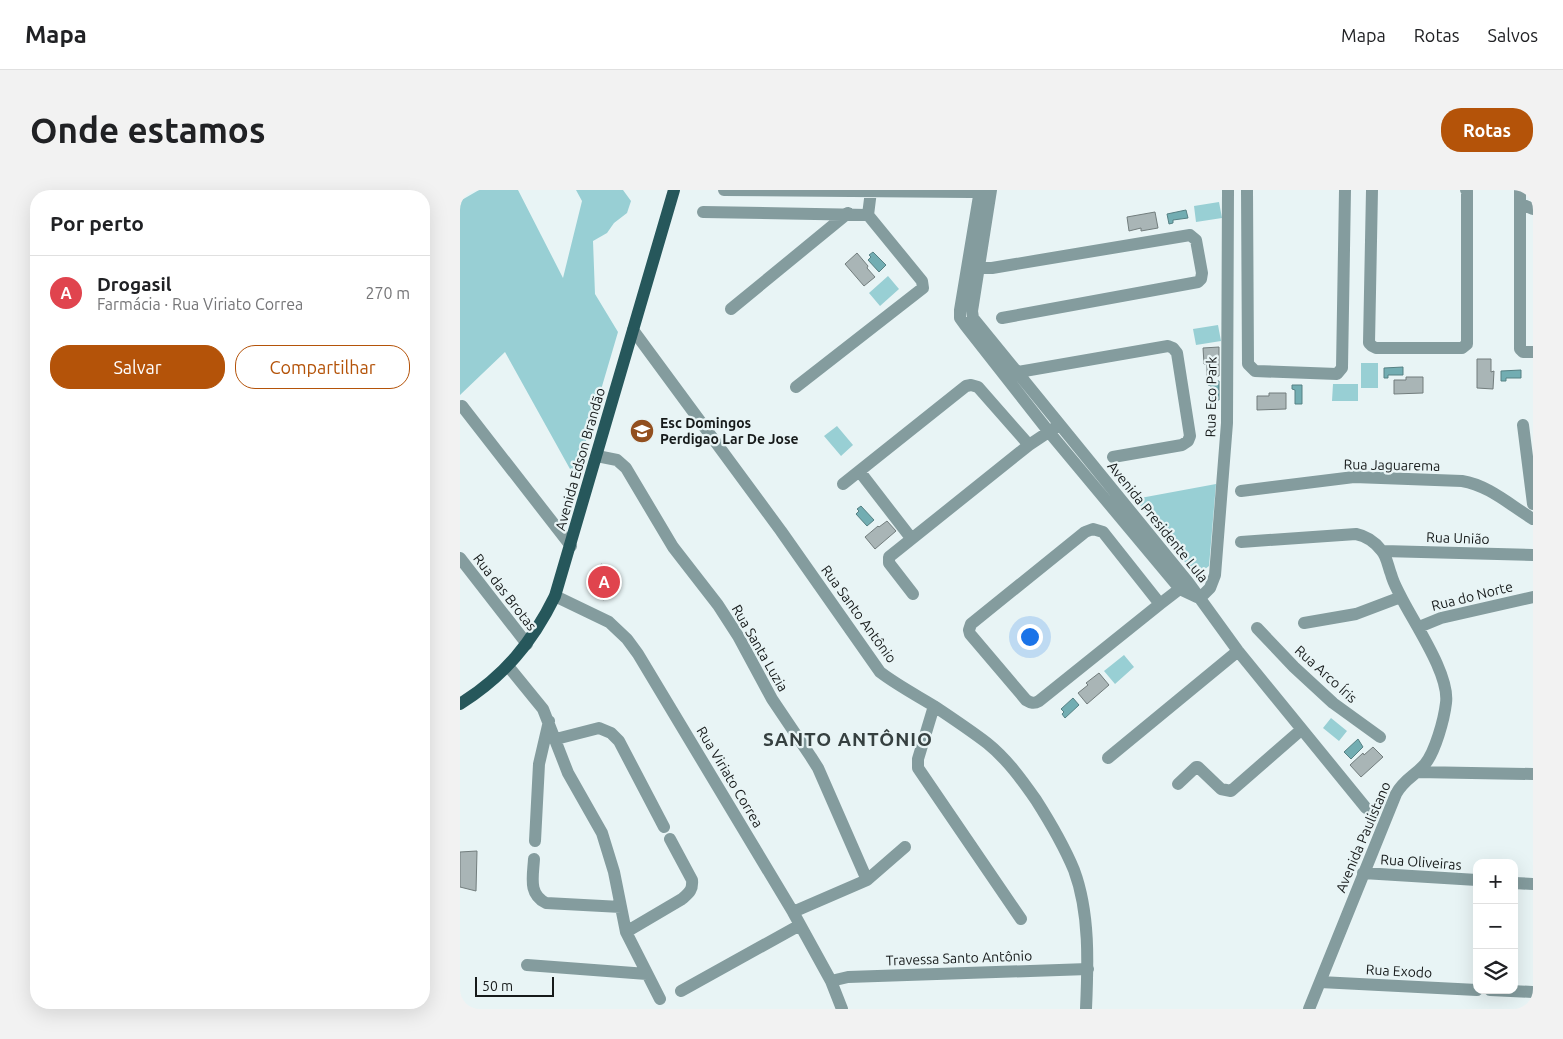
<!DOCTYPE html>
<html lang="pt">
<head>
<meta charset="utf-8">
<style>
	:root { --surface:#fff; --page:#f2f2f2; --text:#202124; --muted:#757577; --line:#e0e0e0; --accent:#b45309 }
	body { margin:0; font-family:Ubuntu,sans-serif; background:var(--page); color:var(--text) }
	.controls { position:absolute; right:15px; bottom:15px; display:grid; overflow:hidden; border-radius:10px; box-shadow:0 5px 20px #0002 }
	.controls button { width:45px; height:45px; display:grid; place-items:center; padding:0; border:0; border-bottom:1px solid var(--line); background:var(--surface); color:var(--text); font:25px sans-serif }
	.scale { position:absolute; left:15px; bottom:12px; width:79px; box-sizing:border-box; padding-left:5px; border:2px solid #161a1a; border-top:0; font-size:14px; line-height:18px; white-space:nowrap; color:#161a1a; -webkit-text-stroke:4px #e8f4f5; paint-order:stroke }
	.you { position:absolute; left:569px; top:446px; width:18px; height:18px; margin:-12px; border:4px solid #fff; border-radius:50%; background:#1a73e8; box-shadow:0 0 0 8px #1a73e833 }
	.badge { display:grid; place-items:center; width:32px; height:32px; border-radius:50%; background:var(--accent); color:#fff; font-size:16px; font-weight:700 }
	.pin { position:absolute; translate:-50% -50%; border:2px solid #fff; box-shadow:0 1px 5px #0006 }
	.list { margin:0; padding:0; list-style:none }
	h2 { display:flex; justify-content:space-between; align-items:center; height:65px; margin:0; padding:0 20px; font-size:21px }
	h2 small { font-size:16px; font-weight:400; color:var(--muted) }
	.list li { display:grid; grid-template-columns:32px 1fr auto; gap:15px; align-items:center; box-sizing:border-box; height:75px; padding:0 20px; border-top:1px solid var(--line) }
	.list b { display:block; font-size:19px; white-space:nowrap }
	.list p { margin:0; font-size:16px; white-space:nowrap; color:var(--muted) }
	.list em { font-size:16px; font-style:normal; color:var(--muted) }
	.actions { display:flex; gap:10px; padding:15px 20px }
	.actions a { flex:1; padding:11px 0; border:1px solid var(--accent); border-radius:20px; text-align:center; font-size:18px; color:var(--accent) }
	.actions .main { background:var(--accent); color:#fff }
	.icon { flex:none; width:28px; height:28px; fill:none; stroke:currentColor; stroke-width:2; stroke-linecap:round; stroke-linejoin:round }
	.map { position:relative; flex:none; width:1073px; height:819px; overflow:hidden; border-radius:20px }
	header { display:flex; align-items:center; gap:30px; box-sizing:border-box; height:70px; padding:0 25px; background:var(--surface); border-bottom:1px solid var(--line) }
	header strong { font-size:24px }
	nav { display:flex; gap:28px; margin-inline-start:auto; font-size:18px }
	.intro { display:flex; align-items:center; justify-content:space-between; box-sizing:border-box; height:120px; padding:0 30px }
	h1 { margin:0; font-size:35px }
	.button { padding:12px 22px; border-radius:20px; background:var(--accent); color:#fff; font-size:18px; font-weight:700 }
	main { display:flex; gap:30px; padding:0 30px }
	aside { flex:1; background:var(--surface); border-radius:20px; box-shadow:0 5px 20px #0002 }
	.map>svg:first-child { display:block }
</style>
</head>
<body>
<header>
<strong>Mapa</strong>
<nav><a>Mapa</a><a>Rotas</a><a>Salvos</a></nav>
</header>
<div class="intro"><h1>Onde estamos</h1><a class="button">Rotas</a></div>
<main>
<aside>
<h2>Por perto<small></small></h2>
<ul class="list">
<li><span class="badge" style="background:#e0444e">A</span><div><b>Drogasil</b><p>Farmácia · Rua Viriato Correa</p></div><em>270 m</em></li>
</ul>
<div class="actions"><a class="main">Salvar</a><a>Compartilhar</a></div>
</aside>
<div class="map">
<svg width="1073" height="819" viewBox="0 0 1073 819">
	<rect width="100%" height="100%" fill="#e8f4f5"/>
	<!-- green -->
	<path fill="#98cfd4" d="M19 0H58L103 88 122 11 116 0H163L171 11 167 23 154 33 147 43 133 51 135 104 158 142 115 288 45 162 0 205V11Z
		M759 12 762 28 736 32 734 16Z
		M428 86 439 99 420 116 409 103Z
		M758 135 761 151 736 155 733 139Z
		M901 173H918V198H901Z
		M873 194H898V211H872Z
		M377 236 393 255 381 266 364 246Z
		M756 294 749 376 736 386 675 309Z
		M664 465 674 477 655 494 644 481Z
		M871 528 887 541 879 551 863 538Z"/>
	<!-- water -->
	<path fill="#72adb2" stroke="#568184" d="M726 20 728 28 713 30V33L709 34 707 24Z
		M413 62 426 75 419 82 408 70 411 67 409 65Z
		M943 177V185H928V188H924V178Z
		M1061 180V188H1046V191H1041V181Z
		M748 191H759V210H751V196L748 195Z
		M832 195H842V214H835V200L832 199Z
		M401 316 414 330 407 336 396 324 399 321 397 319Z
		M613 508 619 515 605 528 602 524 604 522 601 519Z
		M898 549 903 557 891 569 884 562Z"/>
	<!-- building -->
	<path fill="#a9b5b6" stroke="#727d7d" d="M695 22 698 38 681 41V38L669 41 667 27Z
		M397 63 408 76 407 78 415 87 404 96 385 74Z
		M759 157V186H747V174H744L743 158Z
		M1017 169H1031V182L1034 181 1033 199 1017 198Z
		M946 187H963V203L934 204V190H946Z
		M809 203H826V219L797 220V206H809Z
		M427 331 436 341 415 359 405 347 418 336 419 337Z
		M141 374 158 381 144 410 131 403Z
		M639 483 649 495 627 514 618 503 628 495 626 493Z
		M913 557 923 567 901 587 890 575 903 563 904 565Z
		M17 661 16 701 0 697V662Z"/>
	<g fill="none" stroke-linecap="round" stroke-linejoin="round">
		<!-- minor -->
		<path stroke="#849c9e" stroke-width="12" d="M264 0 510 2 523 0
			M520 0 500 120V128L505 135 589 242 720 399 737 407
			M531 0 512 121 513 128 728 392 778 461 906 618
			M787 0 788 174 795 181 877 184 882 178 885 0
			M912 0 909 153 912 156 916 158H1002L1007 154V1L1006 0
			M1060 0V159L1063 162H1073
			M1061 14 1073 19
			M243 22 408 25
			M512 78H532L730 45 736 50 742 83 741 89 738 92 542 128
			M271 119 388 23
			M173 140 321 341 420 482C437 495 456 505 474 516 492 528 510 540 527 553 547 569 562 590 576 610 590 632 604 656 614 680 630 723 628 774 626 819
			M553 187 558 182 570 180 708 156 713 158 717 163 730 246 728 251 722 255 653 267
			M336 197 463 98 462 91 408 25 411 1
			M2 216 111 356
			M1063 235 1073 314
			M137 266 157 270 166 278 213 357 258 415 278 446 312 509 351 567 358 578 407 690
			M400 282 451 348
			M383 294 506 196 511 195 518 197 569 255
			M781 301 894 287 1002 291C1028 295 1050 315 1073 329
			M633 339 643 342 700 414 579 511C574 514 571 513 566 510L510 444 509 440 511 434 625 342Z
			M781 352 896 344C906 346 914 351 921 360 927 366 928 377 931 384 933 392 937 399 940 405 953 432 990 484 986 513 984 530 975 562 965 574 955 586 944 589 936 604L849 819
			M923 361 1073 365
			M0 368 67 454
			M453 404 429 373V367L569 255 596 237
			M95 406 149 432 167 449 178 464 333 722 371 791 382 819
			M740 408 750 398 755 385 767 233 768 0
			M700 414 726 394
			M844 433 896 424 941 407
			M959 437 981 428 1073 407
			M797 438 834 477 873 513 920 547
			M48 476 83 519 108 583 142 643 154 682 166 742 200 809
			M474 516 458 569V578L561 729
			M96 549 139 538 151 543 159 551 204 637
			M648 568 778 461
			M957 582 1073 584
			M718 594 736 577H738L761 599 771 601 841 540
			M75 651 79 574 89 531
			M74 669C73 687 68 704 86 713L161 717
			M903 683 1017 690
			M1054 693 1073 694
			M333 722 407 690 445 657
			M166 742 222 709C229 703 233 700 232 690L210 649
			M67 775 187 784
			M371 791 388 787 628 779
			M860 792 1017 800
			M1030 800 1073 802
			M221 801 340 735"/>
		<!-- major -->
		<path stroke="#26575b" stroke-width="12" d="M0 514C44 486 72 453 95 406L214 0"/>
	</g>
	<!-- icons -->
	<defs>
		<g id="school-disc" transform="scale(1.25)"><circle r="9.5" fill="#924f1f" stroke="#e8f4f5"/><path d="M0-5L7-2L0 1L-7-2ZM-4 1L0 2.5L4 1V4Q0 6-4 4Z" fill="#fff"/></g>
	</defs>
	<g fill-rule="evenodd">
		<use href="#school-disc" x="182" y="241"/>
	</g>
	<g text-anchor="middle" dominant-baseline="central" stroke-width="4.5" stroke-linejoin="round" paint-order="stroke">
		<!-- street labels -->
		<g font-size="14" fill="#161a1a" stroke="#e8f4f5">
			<text transform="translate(751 207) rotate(-89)">Rua Eco Park</text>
			<text transform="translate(120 269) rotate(-74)">Avenida Edson Brandão</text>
			<text transform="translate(932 275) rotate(1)">Rua Jaguarema</text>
			<text transform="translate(698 332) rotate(51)">Avenida Presidente Lula</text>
			<text transform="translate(998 348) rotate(2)">Rua União</text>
			<text transform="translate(45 402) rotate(52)">Rua das Brotas</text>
			<text transform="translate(1012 406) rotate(-14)">Rua do Norte</text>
			<text transform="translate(399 424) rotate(54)">Rua Santo Antônio</text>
			<text transform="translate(300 458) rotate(60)">Rua Santa Luzia</text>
			<text transform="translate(866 484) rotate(42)">Rua Arco Íris</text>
			<text transform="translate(270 587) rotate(59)">Rua Viriato Correa</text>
			<text transform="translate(903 647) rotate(-67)">Avenida Paulistano</text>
			<text transform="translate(961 672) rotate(4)">Rua Oliveiras</text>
			<text transform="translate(499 768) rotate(-2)">Travessa Santo Antônio</text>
			<text transform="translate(939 781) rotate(3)">Rua Exodo</text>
		</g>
		<!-- poi labels -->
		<g font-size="14" font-weight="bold" fill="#161a1a" stroke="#e8f4f5" text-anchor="start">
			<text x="200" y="233">Esc Domingos<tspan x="200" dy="16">Perdigao Lar De Jose</tspan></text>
		</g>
		<!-- district labels -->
		<g font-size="19" font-weight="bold" letter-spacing="1" fill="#364040" stroke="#e8f4f5">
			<text x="388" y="549">SANTO ANTÔNIO</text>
		</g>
	</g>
</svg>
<div class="controls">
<button>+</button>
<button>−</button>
<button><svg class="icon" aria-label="layers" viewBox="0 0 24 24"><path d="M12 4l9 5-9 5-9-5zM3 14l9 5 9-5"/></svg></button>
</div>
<div class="scale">50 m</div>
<div class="you"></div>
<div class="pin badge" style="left:144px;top:392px;background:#e0444e">A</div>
</div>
</main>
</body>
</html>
